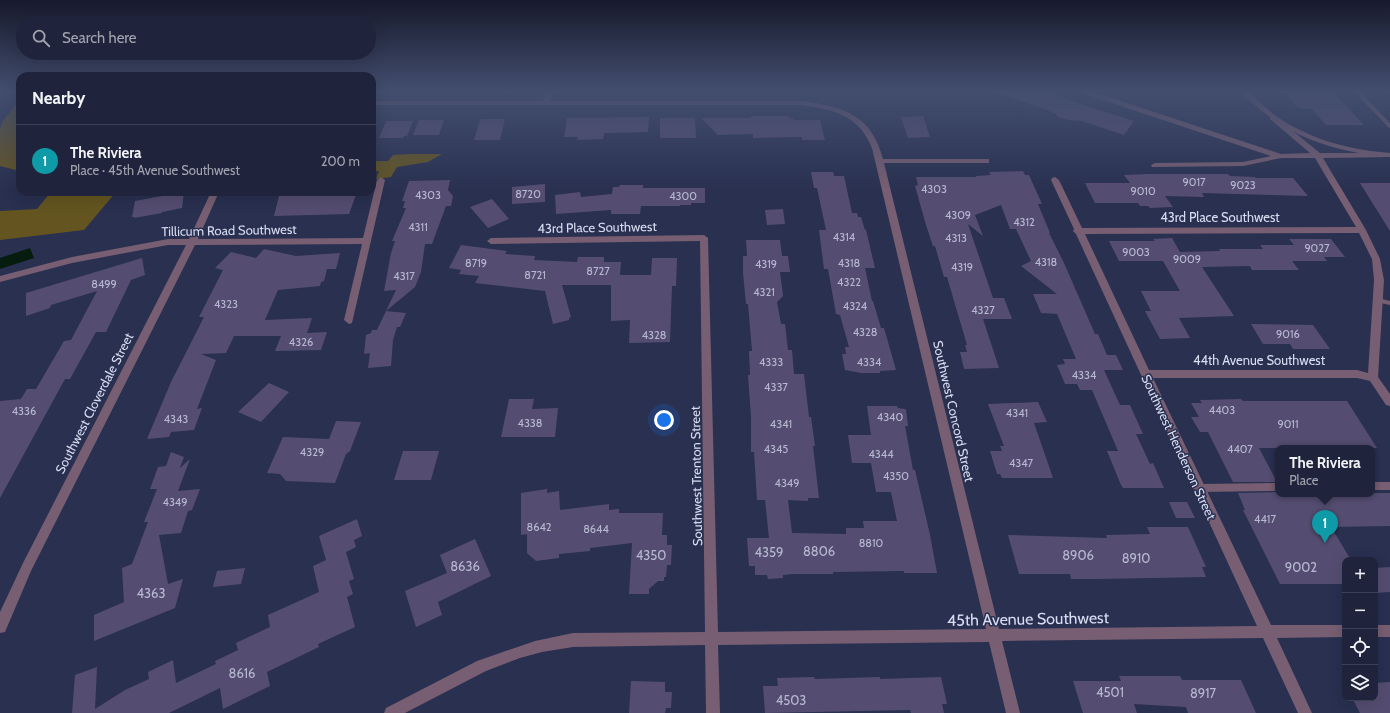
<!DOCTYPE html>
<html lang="en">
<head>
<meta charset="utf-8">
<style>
	:root { --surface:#1f243c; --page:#272c43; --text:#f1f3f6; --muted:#a1a4af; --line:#3c4156; --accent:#d7b534 }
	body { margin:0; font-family:Cabin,sans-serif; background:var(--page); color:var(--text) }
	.controls { position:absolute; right:12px; bottom:12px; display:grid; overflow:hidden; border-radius:8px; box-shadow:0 4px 16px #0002 }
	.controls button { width:36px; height:36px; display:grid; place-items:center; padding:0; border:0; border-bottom:1px solid var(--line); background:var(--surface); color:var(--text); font:20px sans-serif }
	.you { position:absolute; left:664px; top:420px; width:14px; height:14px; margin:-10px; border:3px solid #fff; border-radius:50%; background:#1a73e8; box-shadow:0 0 0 6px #1a73e833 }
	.badge { display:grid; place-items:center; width:26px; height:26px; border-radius:50%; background:var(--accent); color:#fff; font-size:13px; font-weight:700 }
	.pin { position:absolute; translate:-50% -33px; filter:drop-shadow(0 1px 2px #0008) }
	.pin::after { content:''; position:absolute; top:21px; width:14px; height:12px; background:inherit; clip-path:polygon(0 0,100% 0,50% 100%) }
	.popup { position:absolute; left:1275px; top:445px; width:100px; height:52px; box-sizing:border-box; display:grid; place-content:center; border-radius:8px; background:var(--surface); filter:drop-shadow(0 1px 3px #0005); font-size:13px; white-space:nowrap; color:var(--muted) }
	.popup b { font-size:15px; color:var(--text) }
	.popup::after { content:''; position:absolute; left:50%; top:100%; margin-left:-8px; border:8px solid transparent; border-top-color:var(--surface) }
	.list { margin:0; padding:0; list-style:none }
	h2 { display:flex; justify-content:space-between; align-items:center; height:52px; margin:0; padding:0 16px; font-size:17px }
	h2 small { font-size:13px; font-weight:400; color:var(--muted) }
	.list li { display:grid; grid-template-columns:26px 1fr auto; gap:12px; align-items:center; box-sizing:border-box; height:72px; padding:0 16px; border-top:1px solid var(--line) }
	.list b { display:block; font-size:15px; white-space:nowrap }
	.list p { margin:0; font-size:13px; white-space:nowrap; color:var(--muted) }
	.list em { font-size:13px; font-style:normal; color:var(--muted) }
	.icon { flex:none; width:22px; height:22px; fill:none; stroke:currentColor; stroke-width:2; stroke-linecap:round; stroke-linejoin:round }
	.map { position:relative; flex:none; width:1390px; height:713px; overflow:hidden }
	.search { position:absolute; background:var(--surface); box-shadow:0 4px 16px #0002; left:16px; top:16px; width:360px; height:44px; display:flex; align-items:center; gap:10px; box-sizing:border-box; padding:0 14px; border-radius:22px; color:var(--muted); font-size:15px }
	.panel { position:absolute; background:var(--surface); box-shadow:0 4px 16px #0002; left:16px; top:72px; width:360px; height:124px; border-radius:12px }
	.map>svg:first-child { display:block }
</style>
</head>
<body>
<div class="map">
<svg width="1390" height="713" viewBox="0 0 1390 713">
	<rect width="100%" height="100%" fill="#293050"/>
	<!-- green -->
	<path fill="#645520" d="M20 99V171L0 166V129L2 122Z
		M410 154H442L428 162 397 167 391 177 376 179 379 171H372V161H388L393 155Z
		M51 192H116L84 230 0 240V211L37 209Z"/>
	<!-- water -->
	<path fill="#061c0e" d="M30 248 34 258 0 269V258Z"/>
	<!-- building -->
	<path fill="#554d71" d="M998 91H1040L1134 121 1124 135 1082 121 1068 120 1058 117 1056 114 1048 110 997 93Z
		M1284 92H1333L1364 125H1326L1312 109 1298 108Z
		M751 116H789V118H793V120H820L825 140H802V137L753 138V134L718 135 701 118H751Z
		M923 116 930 137 908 138 901 117Z
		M649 117 648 132 604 133 603 139 577 140 578 137H564L567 118Z
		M660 118H695L696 138H660Z
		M482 119H505L500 140H474L480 120Z
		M419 120H444L439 135H413Z
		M386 121H413L407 136H404L403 138H379Z
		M1023 171 1025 175H1029L1042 204H1038L1050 233H1049L1064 263 1095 334H1098L1107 355H1116L1123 370H1104L1120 405H1130L1143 434H1136L1150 464 1153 463 1164 488H1123L1121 485 1107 451H1118L1092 390H1080L1077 384H1065L1057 365 1065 364 1063 359H1076L1057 314 1041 313 1033 294H1057L1021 266 1031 261 1016 229H1010L1001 205 975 215 983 236 968 224 993 298H1004L1012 319H983L999 368 964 369 960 352H967L965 345H967L947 277H944L935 246H933L926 225 915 186 918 185 916 177H976V176L991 175 989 172Z
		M811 172H833L834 176H844L852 213H857L858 217H861L865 230H866L875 268H865L872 301H873L881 328H884L896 370 880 371V373H861L845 370 842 354H846L845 347H849L840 315 836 314 828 269H824L819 230H826L817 188H814Z
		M1148 174H1228L1230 176 1255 177 1256 178H1293L1308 196 1202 193 1204 197 1165 196 1173 207 1150 208 1148 206H1140L1138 203H1095L1085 183H1130L1124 175Z
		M450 180 448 190 453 196 451 206H446L432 244H425L421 272 415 287 386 311 396 290 384 291 391 253 395 241H392L406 208H403L405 201H402L409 181Z
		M1360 183H1390V231Z
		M545 184V202L512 204V187Z
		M620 185H643V188H705V203H691V205H680V206H641L640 214H611V210L556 214 555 195 580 192 581 197 612 194 613 187H619Z
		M184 192 182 208 162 212V213L134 218 135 217H132L135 201Z
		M280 192H357L349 214 274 216Z
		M492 199 509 219 488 228 470 207Z
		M783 209 785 224 767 225 765 210Z
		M1172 238 1180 252 1220 251 1219 249H1263L1260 245H1294L1289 239H1331L1345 257H1324L1327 261H1292L1299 270H1252L1250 266 1202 267 1234 316 1179 318 1190 338 1160 339 1145 311H1151L1141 291H1180L1163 261H1119L1109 241H1155L1153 239Z
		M746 240H780L782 256H788L790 272H780L783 296 777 302 781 324H785L788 350H792L794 374H804L809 417H811L815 446H813L819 498H808V501L788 500 792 533 846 534V528H864L863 521H897L891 492H876L871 463H852L848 435H871L867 406H897L898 408 905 409 906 410 908 426H905L913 470H915L930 535 937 573H904V571L833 572V574H793L783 575V578L768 579 767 575H755V566H749L747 538H769L765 500H757L754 452H751V417L748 375H750L749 351H752L748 304H746L743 273V256H747Z
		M461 245 507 251 505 254 535 256 534 260 577 262 578 257H604V262H621L620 275H651L652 258H677L676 286H672L670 342 629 343 630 320 611 321V285H562L571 317 569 318V320L553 324 545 291 475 283 479 276 459 274 461 270 449 268Z
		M264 249 296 256 340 253 336 269H327L324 281 321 282 320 286 278 290 265 320 312 318 307 333 327 332 321 350 275 351 281 336H234L226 353 201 354 216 360 197 409 202 408 194 430 171 432 169 437 147 439 171 382 204 317H199L223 270 215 268 231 252 256 258Z
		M142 258 145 275 131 280 106 332H96L70 379H65L0 498V401L21 399 27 389H36L64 341 71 340 97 291 51 305 50 308 26 316V293Z
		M386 311 406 313 400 327H397L393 340 391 366 368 368 370 353 364 354 366 335 371 333 372 330H377Z
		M1251 324 1313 325 1330 349H1293L1290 344H1263Z
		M269 383 289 392 261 422 238 412Z
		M509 399H534L532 409 558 408 555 437H501Z
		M1241 399 1243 401H1347L1377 448H1259L1277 482H1233L1208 432H1200L1191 417H1199L1191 403H1202L1200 400Z
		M1038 402 1047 422 1034 423 1053 478H1002L1000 474H997L990 451H1002L1000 446H1004L988 404Z
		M336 421 361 422 350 451 346 454 335 483 286 481 280 474 267 473 283 437 329 439Z
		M403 451H439L431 480H394Z
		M171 452 184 457 180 468 190 459 178 491 200 489 192 510 188 511 181 533 159 535 168 584 183 579 175 608 94 641V615L124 602 122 568 132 564 148 522H144L157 489H150L158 467 166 466Z
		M547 489V493L559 491 560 510 609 504V510L619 509V513H663L662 535H667V545H672L671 565H667L666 577H664V581H658L649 589V594H629L632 543 590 548V551L559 554V558L536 561 527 553V534L521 535V493Z
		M1278 492V494L1390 493V526L1331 527 1351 560H1345V584H1280L1243 510H1245L1238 493Z
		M1169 502H1187L1195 518H1176Z
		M357 519 362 536 354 540 356 547 346 552 354 579 349 581 353 594 347 597 355 627 318 644 319 647 267 672 270 686 223 709 220 688 169 713H72L75 675 97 667 95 709 125 690 149 679 148 672 173 660 176 683 216 664 215 661 238 650 236 643 270 627 268 615 319 592 313 566 326 560 319 536Z
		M1147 527H1188L1206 567H1202L1206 577 1097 579H1071L1070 574H1019L1008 535 1107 538 1106 535 1150 534Z
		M475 539 491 576 438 602 442 615 416 627 405 591 447 573 440 555Z
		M1390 567V592L1375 593V568Z
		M245 568 241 584 213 587 217 571Z
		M1119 676H1180L1182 680H1241L1256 713H1188L1186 707 1134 704 1137 713H1083L1073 681H1121Z
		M814 677 815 679 880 677V679L941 677 947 704H942L944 713H911L910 710 765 713 763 686H778L777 678Z
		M631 681 665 682V692H672L671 708H666L665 713H629Z
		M1390 682V713H1360L1352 698H1375V683Z"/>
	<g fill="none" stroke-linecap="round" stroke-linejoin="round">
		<!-- service -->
		<path fill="#775e72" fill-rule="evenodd" d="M1356 91H1361L1366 98 1390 123V128L1388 127 1362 100Z
			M1376 298H1378L1390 301V305L1376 302 1375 300Z
			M1372 482H1390V490H1372Z
			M1278 483V491L1199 492 1196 491 1195 488 1196 485 1199 484Z"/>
		<!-- minor -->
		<path fill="#775e72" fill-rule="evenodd" d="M546 91H553L550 101H802C844 107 871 114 883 159H989V163H884L999 629 1257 626 1076 234 1073 231 1074 229 1051 180 1052 178 1055 177 1059 180 1082 228 1356 227 1315 158H1281L1243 166 1152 167 1151 165 1155 163 1243 162 1271 156 1082 93V91H1091L1281 154 1310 153 1270 119V115H1273L1320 153H1390V157L1323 158 1366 230 1380 259 1384 280 1378 377 1390 394V406L1386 405 1370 381 1357 378H1153L1271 625H1345V637L1277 638 1312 713H1298L1263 638 1002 641 1020 713H1006L989 642 718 645 720 713H706L705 645 573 647 542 652 520 658 486 671 405 713H384L386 708 477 661 535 641 573 633 705 632 700 241 491 244 487 241 491 238 704 235 708 238 718 632 986 629 872 148C859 115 834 110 802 105H372V101H543ZM1359 233 1372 259 1374 280 1368 373 1357 370H1149L1085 234Z
			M381 177 385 180 352 323 349 324 344 320 362 244 195 245 31 571 5 632 0 633V612L23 563 186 245H168L72 263 0 282V276L72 257 168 239H189L211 192H219L198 239 363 238 377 180Z
			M1375 625H1390V637H1375Z"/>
		<!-- tertiary -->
		<path fill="#775e72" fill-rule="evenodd" d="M1240 91H1247C1258 100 1269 112 1282 120 1315 141 1352 150 1390 153V157C1341 153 1295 140 1257 107 1252 102 1243 97 1240 91Z"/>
	</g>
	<!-- sky -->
	<linearGradient id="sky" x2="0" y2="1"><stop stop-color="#171a2c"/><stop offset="0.48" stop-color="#434e6f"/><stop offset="1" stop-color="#434e6f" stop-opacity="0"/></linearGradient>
	<rect width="1390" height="190" fill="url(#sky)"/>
	<g text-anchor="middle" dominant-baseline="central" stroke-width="3" stroke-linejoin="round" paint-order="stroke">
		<!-- number labels -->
		<g font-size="11" fill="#b7b9d2">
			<text x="1194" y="182">9017</text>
			<text x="1243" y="185">9023</text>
			<text x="934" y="189">4303</text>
			<text x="1143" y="191">9010</text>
			<text x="528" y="194">8720</text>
			<text x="428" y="195">4303</text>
			<text x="683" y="196">4300</text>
			<text x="958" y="215">4309</text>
			<text x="1024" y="222">4312</text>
			<text x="418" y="227">4311</text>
			<text x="844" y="237">4314</text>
			<text x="956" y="238">4313</text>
			<text x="1317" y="248">9027</text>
			<text x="1136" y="252">9003</text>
			<text x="1187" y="259">9009</text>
			<text x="1046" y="262">4318</text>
			<text x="476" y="263">8719</text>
			<text x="849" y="263">4318</text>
			<text x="766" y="264">4319</text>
			<text x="962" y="267">4319</text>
			<text x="598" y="271">8727</text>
			<text x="535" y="275">8721</text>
			<text x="404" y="276">4317</text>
			<text x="849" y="282">4322</text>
			<text x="104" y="284">8499</text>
			<text x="764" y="292">4321</text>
			<text x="226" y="304">4323</text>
			<text x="855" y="306">4324</text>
			<text x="983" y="310">4327</text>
			<text x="865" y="332">4328</text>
			<text x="1288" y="334">9016</text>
			<text x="654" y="335">4328</text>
			<text x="301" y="342">4326</text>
			<text x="771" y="362">4333</text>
			<text x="869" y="362">4334</text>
			<text x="1084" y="375">4334</text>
			<text x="776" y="387">4337</text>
			<text x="1222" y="410">4403</text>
			<text x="24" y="411">4336</text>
			<text x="1017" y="413">4341</text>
			<text x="890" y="417">4340</text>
			<text x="176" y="419">4343</text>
			<text x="530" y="423">4338</text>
			<text x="781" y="424">4341</text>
			<text x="1288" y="424">9011</text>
			<text x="776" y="449">4345</text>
			<text x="1240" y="449">4407</text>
			<text x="312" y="452">4329</text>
			<text x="881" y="454">4344</text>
			<text x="1021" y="463">4347</text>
			<text x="896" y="476">4350</text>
			<text x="787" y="483">4349</text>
			<text x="175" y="502">4349</text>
			<text x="1265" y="519">4417</text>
			<text x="539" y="527">8642</text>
			<text x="596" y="529">8644</text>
			<text x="871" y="543">8810</text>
		</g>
		<!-- street labels -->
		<g font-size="13" fill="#d8ddf2" stroke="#293050">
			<text x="1220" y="217">43rd Place Southwest</text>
			<text transform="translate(597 227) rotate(-1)">43rd Place Southwest</text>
			<text transform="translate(229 230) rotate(-1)">Tillicum Road Southwest</text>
			<text x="1259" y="360">44th Avenue Southwest</text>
			<text transform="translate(94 403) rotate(-63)">Southwest Cloverdale Street</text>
			<text transform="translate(954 411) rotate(77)">Southwest Concord Street</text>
			<text transform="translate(1179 447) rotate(65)">Southwest Henderson Street</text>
			<text transform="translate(696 476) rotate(-91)">Southwest Trenton Street</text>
		</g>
		<!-- near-number labels -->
		<g font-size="13" fill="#b7b9d2">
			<text x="819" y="551">8806</text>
			<text x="769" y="552">4359</text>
			<text x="651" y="555">4350</text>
			<text x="1078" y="555">8906</text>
			<text x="1136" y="558">8910</text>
			<text x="465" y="566">8636</text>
			<text x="1301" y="567">9002</text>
			<text x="151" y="593">4363</text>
			<text x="242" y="673">8616</text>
			<text x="1110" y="692">4501</text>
			<text x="1203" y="693">8917</text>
			<text x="791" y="700">4503</text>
		</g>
		<!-- near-street labels -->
		<g font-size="16" fill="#d8ddf2" stroke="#293050">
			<text transform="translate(1028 619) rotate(-1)">45th Avenue Southwest</text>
		</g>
	</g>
</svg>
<div class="controls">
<button>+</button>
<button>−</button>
<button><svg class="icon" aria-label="locate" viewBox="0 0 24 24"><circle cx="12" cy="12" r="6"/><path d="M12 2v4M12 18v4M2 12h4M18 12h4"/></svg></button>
<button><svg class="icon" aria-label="layers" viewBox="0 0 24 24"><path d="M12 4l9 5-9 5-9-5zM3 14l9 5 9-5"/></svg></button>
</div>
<div class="you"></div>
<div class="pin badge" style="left:1325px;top:543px;background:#0f9aa8">1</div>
<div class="popup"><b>The Riviera</b>Place</div>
<div class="search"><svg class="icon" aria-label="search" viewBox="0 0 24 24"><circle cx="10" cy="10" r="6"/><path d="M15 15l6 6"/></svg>Search here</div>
<section class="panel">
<h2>Nearby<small></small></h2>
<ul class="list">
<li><span class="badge" style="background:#0f9aa8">1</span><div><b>The Riviera</b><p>Place · 45th Avenue Southwest</p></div><em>200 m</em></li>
</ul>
</section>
</div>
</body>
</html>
